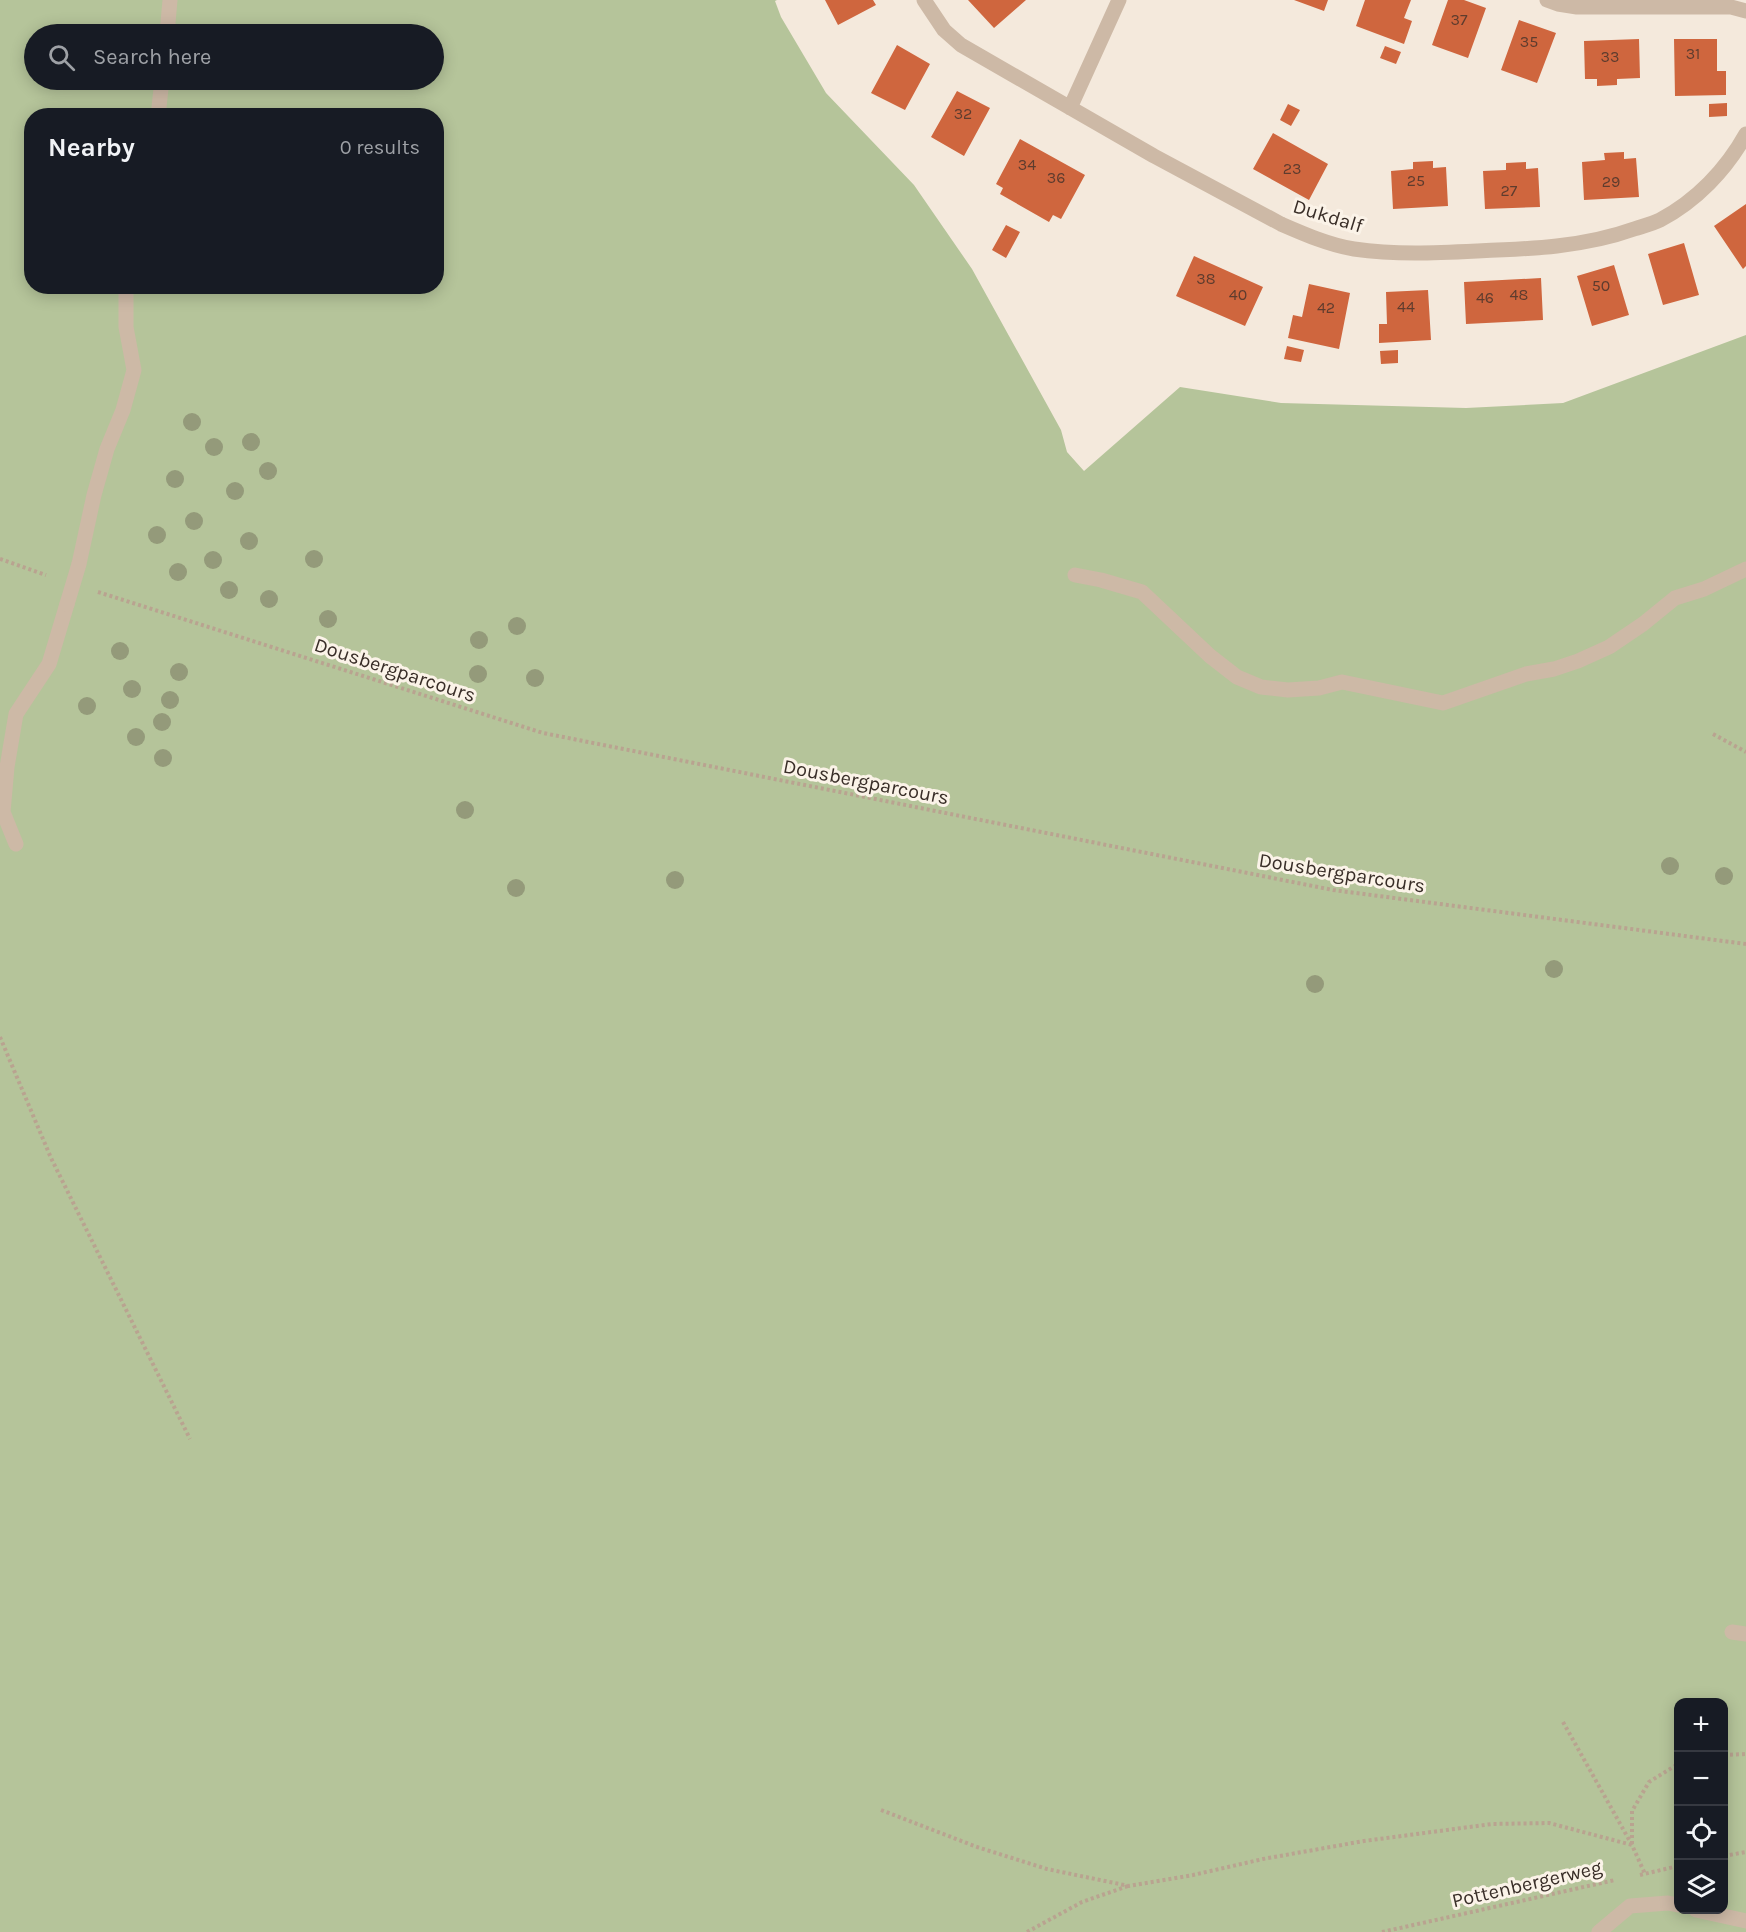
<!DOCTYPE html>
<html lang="en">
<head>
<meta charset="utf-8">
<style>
	:root { --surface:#171b24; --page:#242831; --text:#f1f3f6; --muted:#9ea1a6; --line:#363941 }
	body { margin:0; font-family:Karla,sans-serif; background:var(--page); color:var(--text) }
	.controls { position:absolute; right:18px; bottom:18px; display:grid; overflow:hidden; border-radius:12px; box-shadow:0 3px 15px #0003 }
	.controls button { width:54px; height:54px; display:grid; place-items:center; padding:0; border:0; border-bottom:2px solid var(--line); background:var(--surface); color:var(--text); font:30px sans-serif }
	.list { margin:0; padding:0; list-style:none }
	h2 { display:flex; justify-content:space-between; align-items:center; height:78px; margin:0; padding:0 24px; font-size:26px }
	h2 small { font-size:20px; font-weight:400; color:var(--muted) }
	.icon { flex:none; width:33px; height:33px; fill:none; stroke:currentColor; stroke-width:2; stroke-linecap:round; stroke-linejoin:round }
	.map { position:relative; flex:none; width:1746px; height:1932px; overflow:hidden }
	.search { position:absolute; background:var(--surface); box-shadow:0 3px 15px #0003; left:24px; top:24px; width:420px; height:66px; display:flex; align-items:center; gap:15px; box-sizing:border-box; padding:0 21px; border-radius:33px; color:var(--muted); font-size:22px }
	.panel { position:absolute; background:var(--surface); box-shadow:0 3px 15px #0003; left:24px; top:108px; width:420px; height:186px; border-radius:24px }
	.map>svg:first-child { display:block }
</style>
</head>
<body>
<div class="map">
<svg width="1746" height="1932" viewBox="0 0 1746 1932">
	<rect width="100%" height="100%" fill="#f4e9dc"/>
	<!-- green -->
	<path fill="#b5c49a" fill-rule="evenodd" d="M0 0H777L775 1 781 17 826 93 914 185 972 269 1061 430 1067 452 1084 471 1180 387 1281 403 1466 408 1563 403 1746 335V1932H0ZM34 34H434V80H34ZM32 116H436V286H32ZM1678 1702H1724V1910H1678Z"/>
	<!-- building -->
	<path fill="#cf663e" d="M825 0H873L876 5 838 25Z
		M968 0H1026L994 28Z
		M1294 0H1328L1324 11Z
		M1365 0H1411L1404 18 1412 21 1404 44 1356 26Z
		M1448 0H1464L1486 8 1468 58 1432 45Z
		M1519 20 1556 33 1537 83 1501 70Z
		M1639 39 1640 78 1617 79V85L1597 86V79H1585L1584 41Z
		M1674 39H1717V71H1726V95L1675 96Z
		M897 45 930 64 905 110 871 93Z
		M1385 46 1401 52 1396 64 1380 58Z
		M957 91 990 108 964 156 931 137Z
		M1727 103V116L1709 117V104Z
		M1288 104 1300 110 1291 126 1280 120Z
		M1273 133 1328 164 1309 200 1253 169Z
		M1020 139 1085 175 1061 219 1053 215 1049 222 1000 194 1003 188 996 184Z
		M1624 152V159L1636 158 1639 197 1584 200 1582 162 1605 160 1604 153Z
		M1433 161V168L1446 167 1448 206 1393 209 1391 171 1413 169V162Z
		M1526 162V169L1538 168 1540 207 1485 209 1483 171 1506 170V163Z
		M1746 204V266L1743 269 1714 226Z
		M1006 225 1020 232 1006 258 992 250Z
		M1684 243 1699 295 1663 305 1648 254Z
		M1194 256 1263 287 1245 326 1176 296Z
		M1614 265 1629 315 1592 326 1577 276Z
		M1541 278 1543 320 1466 324 1464 282Z
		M1309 284 1350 293 1339 349 1288 338 1293 315 1302 317Z
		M1428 290 1431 340 1379 343V324H1387L1386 292Z
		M1287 346 1304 350 1301 362 1284 359Z
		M1398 350V363L1381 364 1380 351Z"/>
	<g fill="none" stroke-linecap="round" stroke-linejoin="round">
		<!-- path -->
		<path stroke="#b9a390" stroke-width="4" stroke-dasharray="3 3" stroke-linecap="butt" d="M0 559 46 575
			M98 592 543 733 1333 890 1746 944
			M1713 734 1746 752
			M0 1037 51 1158 190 1439
			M1563 1722 1632 1845 1645 1874
			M1724 1755 1746 1754
			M881 1810 977 1847 1047 1869 1129 1886 1193 1875 1263 1859 1364 1841 1492 1824 1549 1823 1632 1845
			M1632 1844V1811L1649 1782 1678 1764
			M1724 1856 1746 1852
			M1640 1875 1678 1866
			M1027 1932 1082 1902 1128 1886
			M1382 1932 1615 1880"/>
		<!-- minor -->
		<path stroke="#cdb9a6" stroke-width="15" d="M924 0 944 30 961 45 1154 156 1281 224C1304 234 1329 245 1354 249 1395 255 1436 253 1477 251 1530 249 1584 247 1634 229 1643 226 1652 224 1660 220 1696 201 1726 170 1746 134
			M1547 0 1558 4 1577 7H1731L1746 11
			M167 34 170 0
			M1070 108 1119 0
			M158 116 162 80
			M79 564 94 495 107 449 123 410 134 370 126 327V286
			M1075 575 1101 580 1142 592 1210 656 1237 677 1261 687 1288 690 1319 688 1342 682 1443 703 1526 674 1554 669 1578 661 1609 647 1643 624 1675 598 1704 589 1746 569
			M16 844 3 812 7 767 16 714 49 664 67 604
			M1732 1632 1746 1634
			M1696 1910 1746 1921
			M1599 1932 1630 1906 1668 1903 1678 1905"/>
		<!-- minor-bridge -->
		<path stroke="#cdb9a6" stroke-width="15" d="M67 604 79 564"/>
	</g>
	<!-- trees -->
	<g fill="#949a7a">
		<circle cx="192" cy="422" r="9"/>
		<circle cx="251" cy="442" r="9"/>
		<circle cx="214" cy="447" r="9"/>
		<circle cx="268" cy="471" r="9"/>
		<circle cx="175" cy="479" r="9"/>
		<circle cx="235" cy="491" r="9"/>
		<circle cx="194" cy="521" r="9"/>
		<circle cx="157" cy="535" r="9"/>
		<circle cx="249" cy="541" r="9"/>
		<circle cx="314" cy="559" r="9"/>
		<circle cx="213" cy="560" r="9"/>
		<circle cx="178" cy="572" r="9"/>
		<circle cx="229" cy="590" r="9"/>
		<circle cx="269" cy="599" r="9"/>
		<circle cx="328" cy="619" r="9"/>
		<circle cx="517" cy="626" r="9"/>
		<circle cx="479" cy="640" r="9"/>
		<circle cx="120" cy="651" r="9"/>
		<circle cx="179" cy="672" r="9"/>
		<circle cx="478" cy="674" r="9"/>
		<circle cx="535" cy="678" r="9"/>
		<circle cx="132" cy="689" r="9"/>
		<circle cx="170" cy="700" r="9"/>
		<circle cx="87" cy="706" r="9"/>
		<circle cx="162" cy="722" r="9"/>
		<circle cx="136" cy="737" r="9"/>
		<circle cx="163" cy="758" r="9"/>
		<circle cx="465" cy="810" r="9"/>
		<circle cx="1670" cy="866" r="9"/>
		<circle cx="1724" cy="876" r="9"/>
		<circle cx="675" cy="880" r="9"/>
		<circle cx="516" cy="888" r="9"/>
		<circle cx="1554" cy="969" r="9"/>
		<circle cx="1315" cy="984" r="9"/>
	</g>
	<g text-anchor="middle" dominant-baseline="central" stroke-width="6" stroke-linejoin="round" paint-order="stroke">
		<!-- number labels -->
		<g font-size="16" fill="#5e3c2e">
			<text x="1459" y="19">37</text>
			<text x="1529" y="41">35</text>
			<text x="1693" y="53">31</text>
			<text x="1610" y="56">33</text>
			<text x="963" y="113">32</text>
			<text x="1027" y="164">34</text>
			<text x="1292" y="168">23</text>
			<text x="1056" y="177">36</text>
			<text x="1416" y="180">25</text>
			<text x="1611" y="181">29</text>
			<text x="1509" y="190">27</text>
			<text x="1206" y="278">38</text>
			<text x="1601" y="285">50</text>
			<text x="1238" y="294">40</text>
			<text x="1519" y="294">48</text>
			<text x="1485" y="297">46</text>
			<text x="1406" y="306">44</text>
			<text x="1326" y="307">42</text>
		</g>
		<!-- street labels -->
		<g font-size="20" fill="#392e28" stroke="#fbf3e8">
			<text transform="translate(1328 216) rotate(17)">Dukdalf</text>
			<text transform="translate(395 670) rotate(18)">Dousbergparcours</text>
			<text transform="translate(866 782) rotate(11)">Dousbergparcours</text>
			<text transform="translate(1342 873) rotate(9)">Dousbergparcours</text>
			<text transform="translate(1527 1884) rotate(-13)">Pottenbergerweg</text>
		</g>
	</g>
</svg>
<div class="controls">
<button>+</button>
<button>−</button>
<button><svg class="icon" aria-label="locate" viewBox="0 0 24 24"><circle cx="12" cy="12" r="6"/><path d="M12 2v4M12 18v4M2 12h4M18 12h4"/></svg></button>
<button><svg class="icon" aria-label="layers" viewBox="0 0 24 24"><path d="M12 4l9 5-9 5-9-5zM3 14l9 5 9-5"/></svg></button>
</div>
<div class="search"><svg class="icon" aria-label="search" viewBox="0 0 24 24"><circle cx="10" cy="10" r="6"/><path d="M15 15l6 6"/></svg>Search here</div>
<section class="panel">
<h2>Nearby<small>0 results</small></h2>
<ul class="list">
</ul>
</section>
</div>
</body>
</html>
